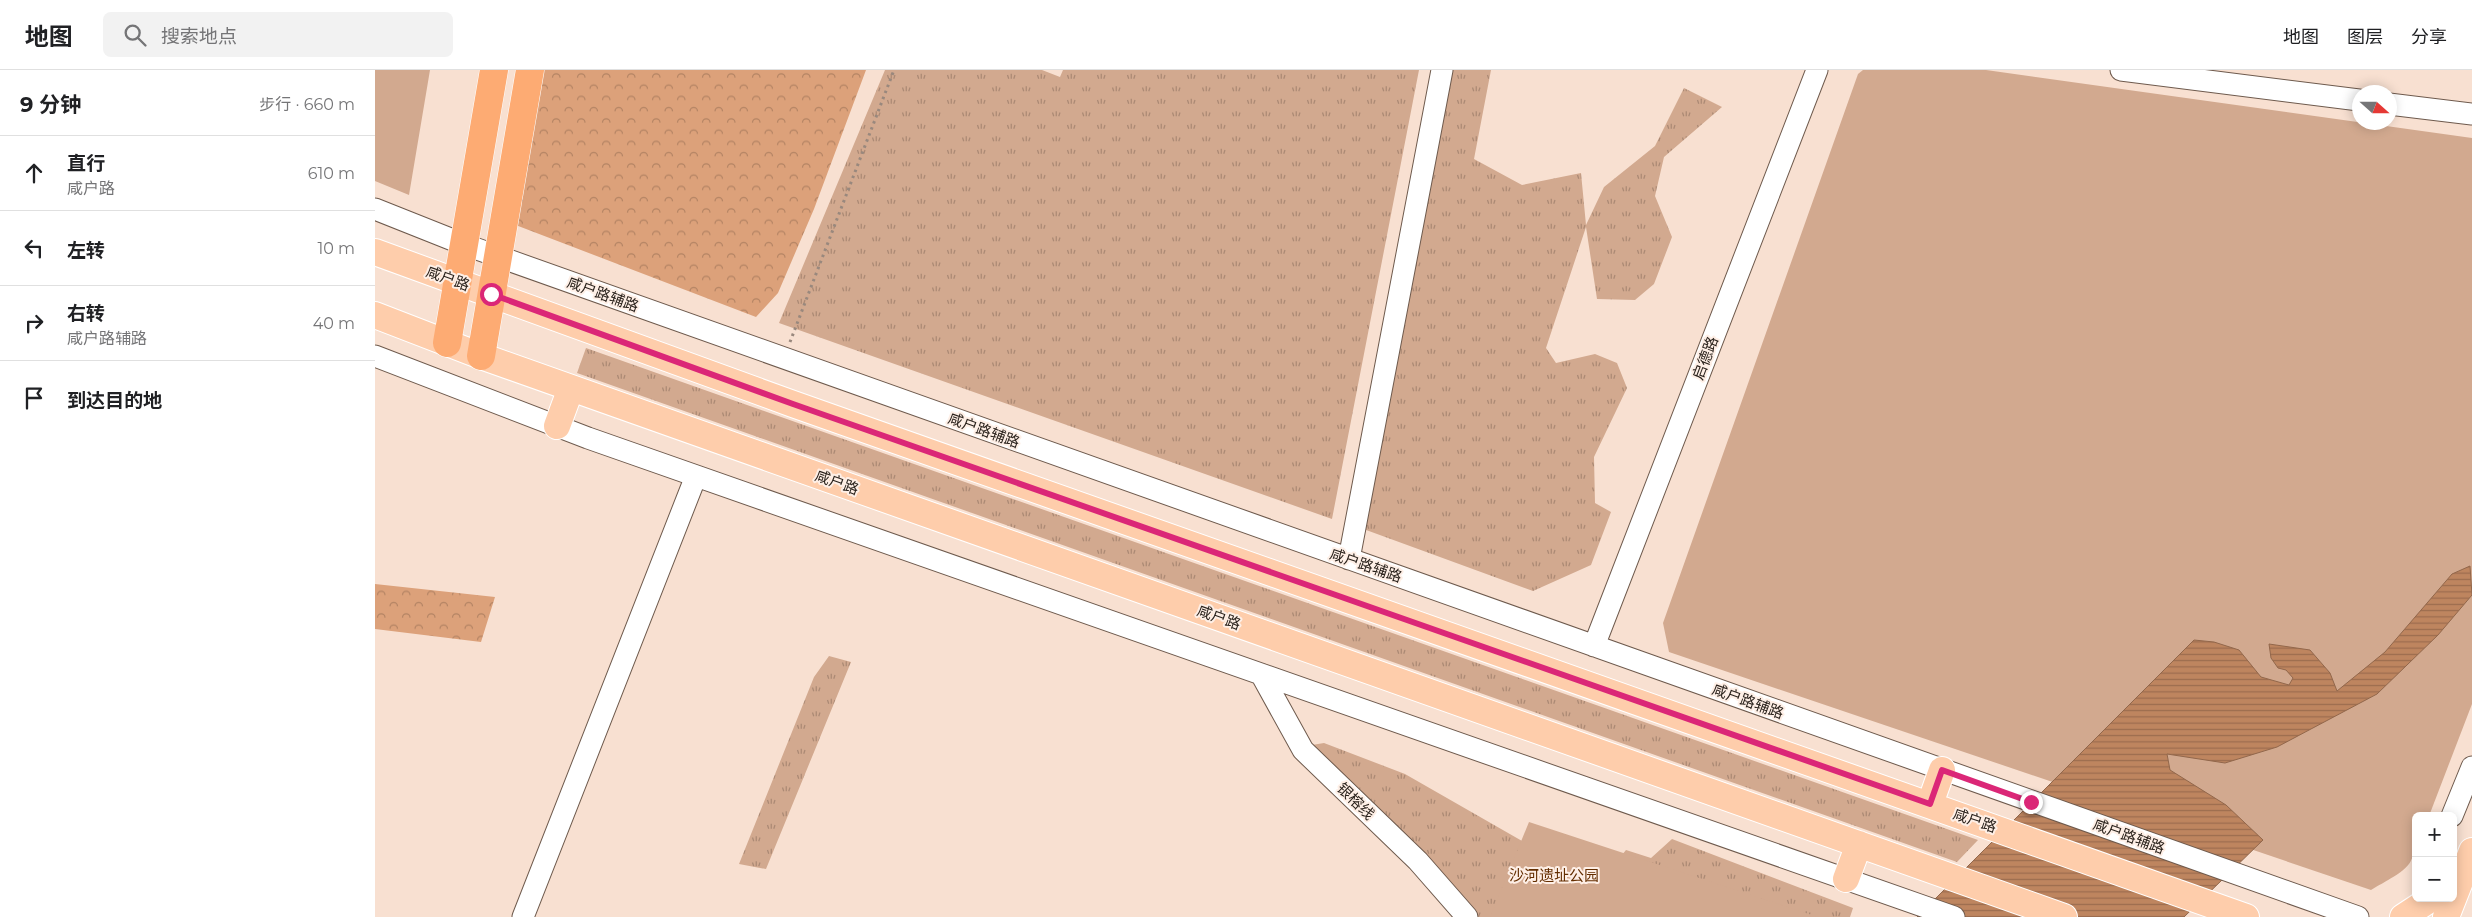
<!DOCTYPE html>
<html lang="zh">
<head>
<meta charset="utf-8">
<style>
	:root { --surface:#fff; --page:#f2f2f2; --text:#202124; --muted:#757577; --line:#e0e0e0 }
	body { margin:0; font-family:Montserrat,"Noto Sans SC",sans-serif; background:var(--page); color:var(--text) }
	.controls { position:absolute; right:15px; bottom:15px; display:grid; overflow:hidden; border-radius:8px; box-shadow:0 2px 12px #0003 }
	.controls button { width:45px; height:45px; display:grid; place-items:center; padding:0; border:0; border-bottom:1px solid var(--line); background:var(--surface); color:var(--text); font:25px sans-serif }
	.compass { position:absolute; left:1977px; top:15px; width:45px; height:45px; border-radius:50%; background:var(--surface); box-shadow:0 2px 12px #0003; rotate:111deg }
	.stop { position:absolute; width:15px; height:15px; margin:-11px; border:4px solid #db2777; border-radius:50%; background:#fff }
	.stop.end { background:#db2777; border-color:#fff; box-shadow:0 1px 5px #0008 }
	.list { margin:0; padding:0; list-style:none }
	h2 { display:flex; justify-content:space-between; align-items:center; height:65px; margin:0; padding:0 20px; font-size:21px }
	h2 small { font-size:16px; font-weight:400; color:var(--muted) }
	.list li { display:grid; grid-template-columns:32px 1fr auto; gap:15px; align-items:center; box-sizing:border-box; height:75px; padding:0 20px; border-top:1px solid var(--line) }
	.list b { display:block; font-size:19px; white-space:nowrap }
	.list p { margin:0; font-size:16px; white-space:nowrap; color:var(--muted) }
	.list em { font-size:16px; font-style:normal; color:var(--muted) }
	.icon { flex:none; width:28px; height:28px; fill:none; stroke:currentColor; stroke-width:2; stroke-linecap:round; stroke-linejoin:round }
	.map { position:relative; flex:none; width:2097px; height:847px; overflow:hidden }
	header { display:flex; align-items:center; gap:30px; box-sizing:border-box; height:70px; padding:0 25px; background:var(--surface); border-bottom:1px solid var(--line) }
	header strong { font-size:24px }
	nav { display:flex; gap:28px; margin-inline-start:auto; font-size:18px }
	.search { width:350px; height:45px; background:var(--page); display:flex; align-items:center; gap:12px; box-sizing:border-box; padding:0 18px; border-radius:8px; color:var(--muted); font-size:19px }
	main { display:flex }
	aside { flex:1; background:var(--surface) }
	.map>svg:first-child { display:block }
</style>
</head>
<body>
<header>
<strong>地图</strong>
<div class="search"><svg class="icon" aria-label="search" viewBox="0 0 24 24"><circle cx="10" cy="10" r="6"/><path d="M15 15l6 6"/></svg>搜索地点</div>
<nav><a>地图</a><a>图层</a><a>分享</a></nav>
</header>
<main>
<aside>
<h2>9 分钟<small>步行 · 660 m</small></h2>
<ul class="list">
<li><svg class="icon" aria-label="ahead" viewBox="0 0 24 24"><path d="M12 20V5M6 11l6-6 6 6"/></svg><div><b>直行</b><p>咸户路</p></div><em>610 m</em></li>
<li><svg class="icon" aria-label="left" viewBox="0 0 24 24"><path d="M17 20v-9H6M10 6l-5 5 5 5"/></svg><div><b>左转</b></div><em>10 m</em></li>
<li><svg class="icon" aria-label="right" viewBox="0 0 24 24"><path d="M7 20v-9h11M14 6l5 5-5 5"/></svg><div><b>右转</b><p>咸户路辅路</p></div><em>40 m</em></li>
<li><svg class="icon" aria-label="arrive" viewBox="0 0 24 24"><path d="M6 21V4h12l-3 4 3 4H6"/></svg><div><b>到达目的地</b></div></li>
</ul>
</aside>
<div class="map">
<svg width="2097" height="847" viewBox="0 0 2097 847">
	<defs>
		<pattern id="grass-tufts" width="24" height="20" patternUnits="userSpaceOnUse" patternTransform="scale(1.25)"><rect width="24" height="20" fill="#d2a98f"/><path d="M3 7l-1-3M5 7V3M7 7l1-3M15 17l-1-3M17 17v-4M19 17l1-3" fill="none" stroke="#ab8974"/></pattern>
		<pattern id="forest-crowns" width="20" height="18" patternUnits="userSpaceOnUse" patternTransform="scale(1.25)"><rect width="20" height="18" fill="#dca17a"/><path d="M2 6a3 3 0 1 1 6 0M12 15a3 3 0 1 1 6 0" fill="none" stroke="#b38363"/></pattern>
		<pattern id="water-rules" width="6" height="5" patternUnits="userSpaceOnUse" patternTransform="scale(1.25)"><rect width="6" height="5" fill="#be855f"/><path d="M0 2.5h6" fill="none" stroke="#9b6c4e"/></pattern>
	</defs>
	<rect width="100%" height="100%" fill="#f8e0d1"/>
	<!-- grass -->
	<path fill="url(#grass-tufts)" d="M510 0H667L685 7 688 0H1044L957 449 404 253Z
		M1060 0H1116L1099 89 1147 115 1206 103 1211 155 1229 117 1280 76 1309 18 1347 37 1289 87 1280 126 1297 167 1279 214 1260 230 1222 229 1211 157 1171 278 1181 293 1220 284 1242 293 1252 318 1219 387 1220 433 1236 442 1216 495 1158 521 972 453Z
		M211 278 1603 770 1582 792 202 303Z
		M454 586 476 592 391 799 364 794 439 607Z
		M949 673 1030 704 1182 791 1139 847H1094L931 676Z
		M1297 769 1478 838 1475 847H1268L1227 809 1251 780 1276 788Z"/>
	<!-- forest -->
	<path fill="url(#forest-crowns)" d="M164 0H491L439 139 403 223 381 247 138 154Z
		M0 514 120 527 106 572 0 559Z"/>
	<!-- park -->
	<path fill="#d2a98f" d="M0 0H55L34 125 0 111Z
		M1488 0H1611L2097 68V634L2054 746H2041C2041 798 2039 795 1996 820L1294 582 1288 553 1483 4Z
		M1154 752 1443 847H1115Z"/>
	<!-- water -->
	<path fill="url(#water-rules)" stroke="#92674b" d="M2095 496 2097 525 2063 565 2002 624 1902 677 1850 693 1792 684 1795 700 1851 735 1888 770 1809 847H1542L1819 570 1839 572 1864 580 1886 607 1914 615 1918 608 1911 600 1903 598 1896 588 1894 574 1935 580 1955 603 1962 621 2010 582 2077 504Z"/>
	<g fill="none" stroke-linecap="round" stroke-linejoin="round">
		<!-- minor casing -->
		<g stroke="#6e5a4d" stroke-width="23">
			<path id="minor" d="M1746 0 1984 30
				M2014 34 2097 44
				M0 139 88 174 1983 847
				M0 286 213 368 1579 847
				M974 489 1067 0
				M1219 576 1442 0
				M886 604 928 680 1043 791 1092 847
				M2077 746 2097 697
				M148 847 321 406"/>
		</g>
		<!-- major casing -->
		<g stroke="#fff" stroke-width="28">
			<path id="major" d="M0 182 418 334 1871 847
				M0 245 106 286 1689 847
				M182 356 196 318
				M1555 734 1567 700
				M1471 809 1484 774
				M2028 847 2057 828
				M2071 847 2097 781"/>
		</g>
		<!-- highway casing -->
		<g stroke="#fff" stroke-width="29">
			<path id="highway" d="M72 273 119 0
				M106 286 155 0"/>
		</g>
		<!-- path -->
		<path stroke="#99887d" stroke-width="3" stroke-dasharray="2.5 4" stroke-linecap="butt" d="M415 272 519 0"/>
		<!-- minor -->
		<use href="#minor" stroke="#fff" stroke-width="21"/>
		<!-- major -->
		<use href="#major" stroke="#fecdab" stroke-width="26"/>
		<!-- highway -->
		<use href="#highway" stroke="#fdab73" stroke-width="28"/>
	</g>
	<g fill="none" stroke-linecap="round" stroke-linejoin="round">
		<!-- route -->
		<path stroke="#db2777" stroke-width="6" d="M116 224 418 334 1555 734 1567 700 1656 732"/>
	</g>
	<g text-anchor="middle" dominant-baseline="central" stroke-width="4" stroke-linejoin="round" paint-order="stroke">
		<!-- street labels -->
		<g font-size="15" fill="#2a221c" stroke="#feefe6">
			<text transform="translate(73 208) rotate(20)">咸户路</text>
			<text transform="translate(228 224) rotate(20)">咸户路辅路</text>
			<text transform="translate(1330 288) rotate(-69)">启德路</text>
			<text transform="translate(609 360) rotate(20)">咸户路辅路</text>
			<text transform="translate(462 412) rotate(20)">咸户路</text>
			<text transform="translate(991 495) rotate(19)">咸户路辅路</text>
			<text transform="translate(844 547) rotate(20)">咸户路</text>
			<text transform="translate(1373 631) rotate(20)">咸户路辅路</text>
			<text transform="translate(981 731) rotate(44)">银榕线</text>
			<text transform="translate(1600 750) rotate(19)">咸户路</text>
			<text transform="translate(1754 766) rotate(20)">咸户路辅路</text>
		</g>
		<!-- park labels -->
		<g font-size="15" fill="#642e00" stroke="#feefe6">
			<text x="1179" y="805">沙河遗址公园</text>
		</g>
	</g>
</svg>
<div class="controls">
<button>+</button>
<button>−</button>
</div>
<svg class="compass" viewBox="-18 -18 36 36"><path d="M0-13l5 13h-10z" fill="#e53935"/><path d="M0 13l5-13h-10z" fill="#757577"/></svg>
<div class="stop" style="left:116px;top:224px"></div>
<div class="stop end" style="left:1656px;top:732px"></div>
</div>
</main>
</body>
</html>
